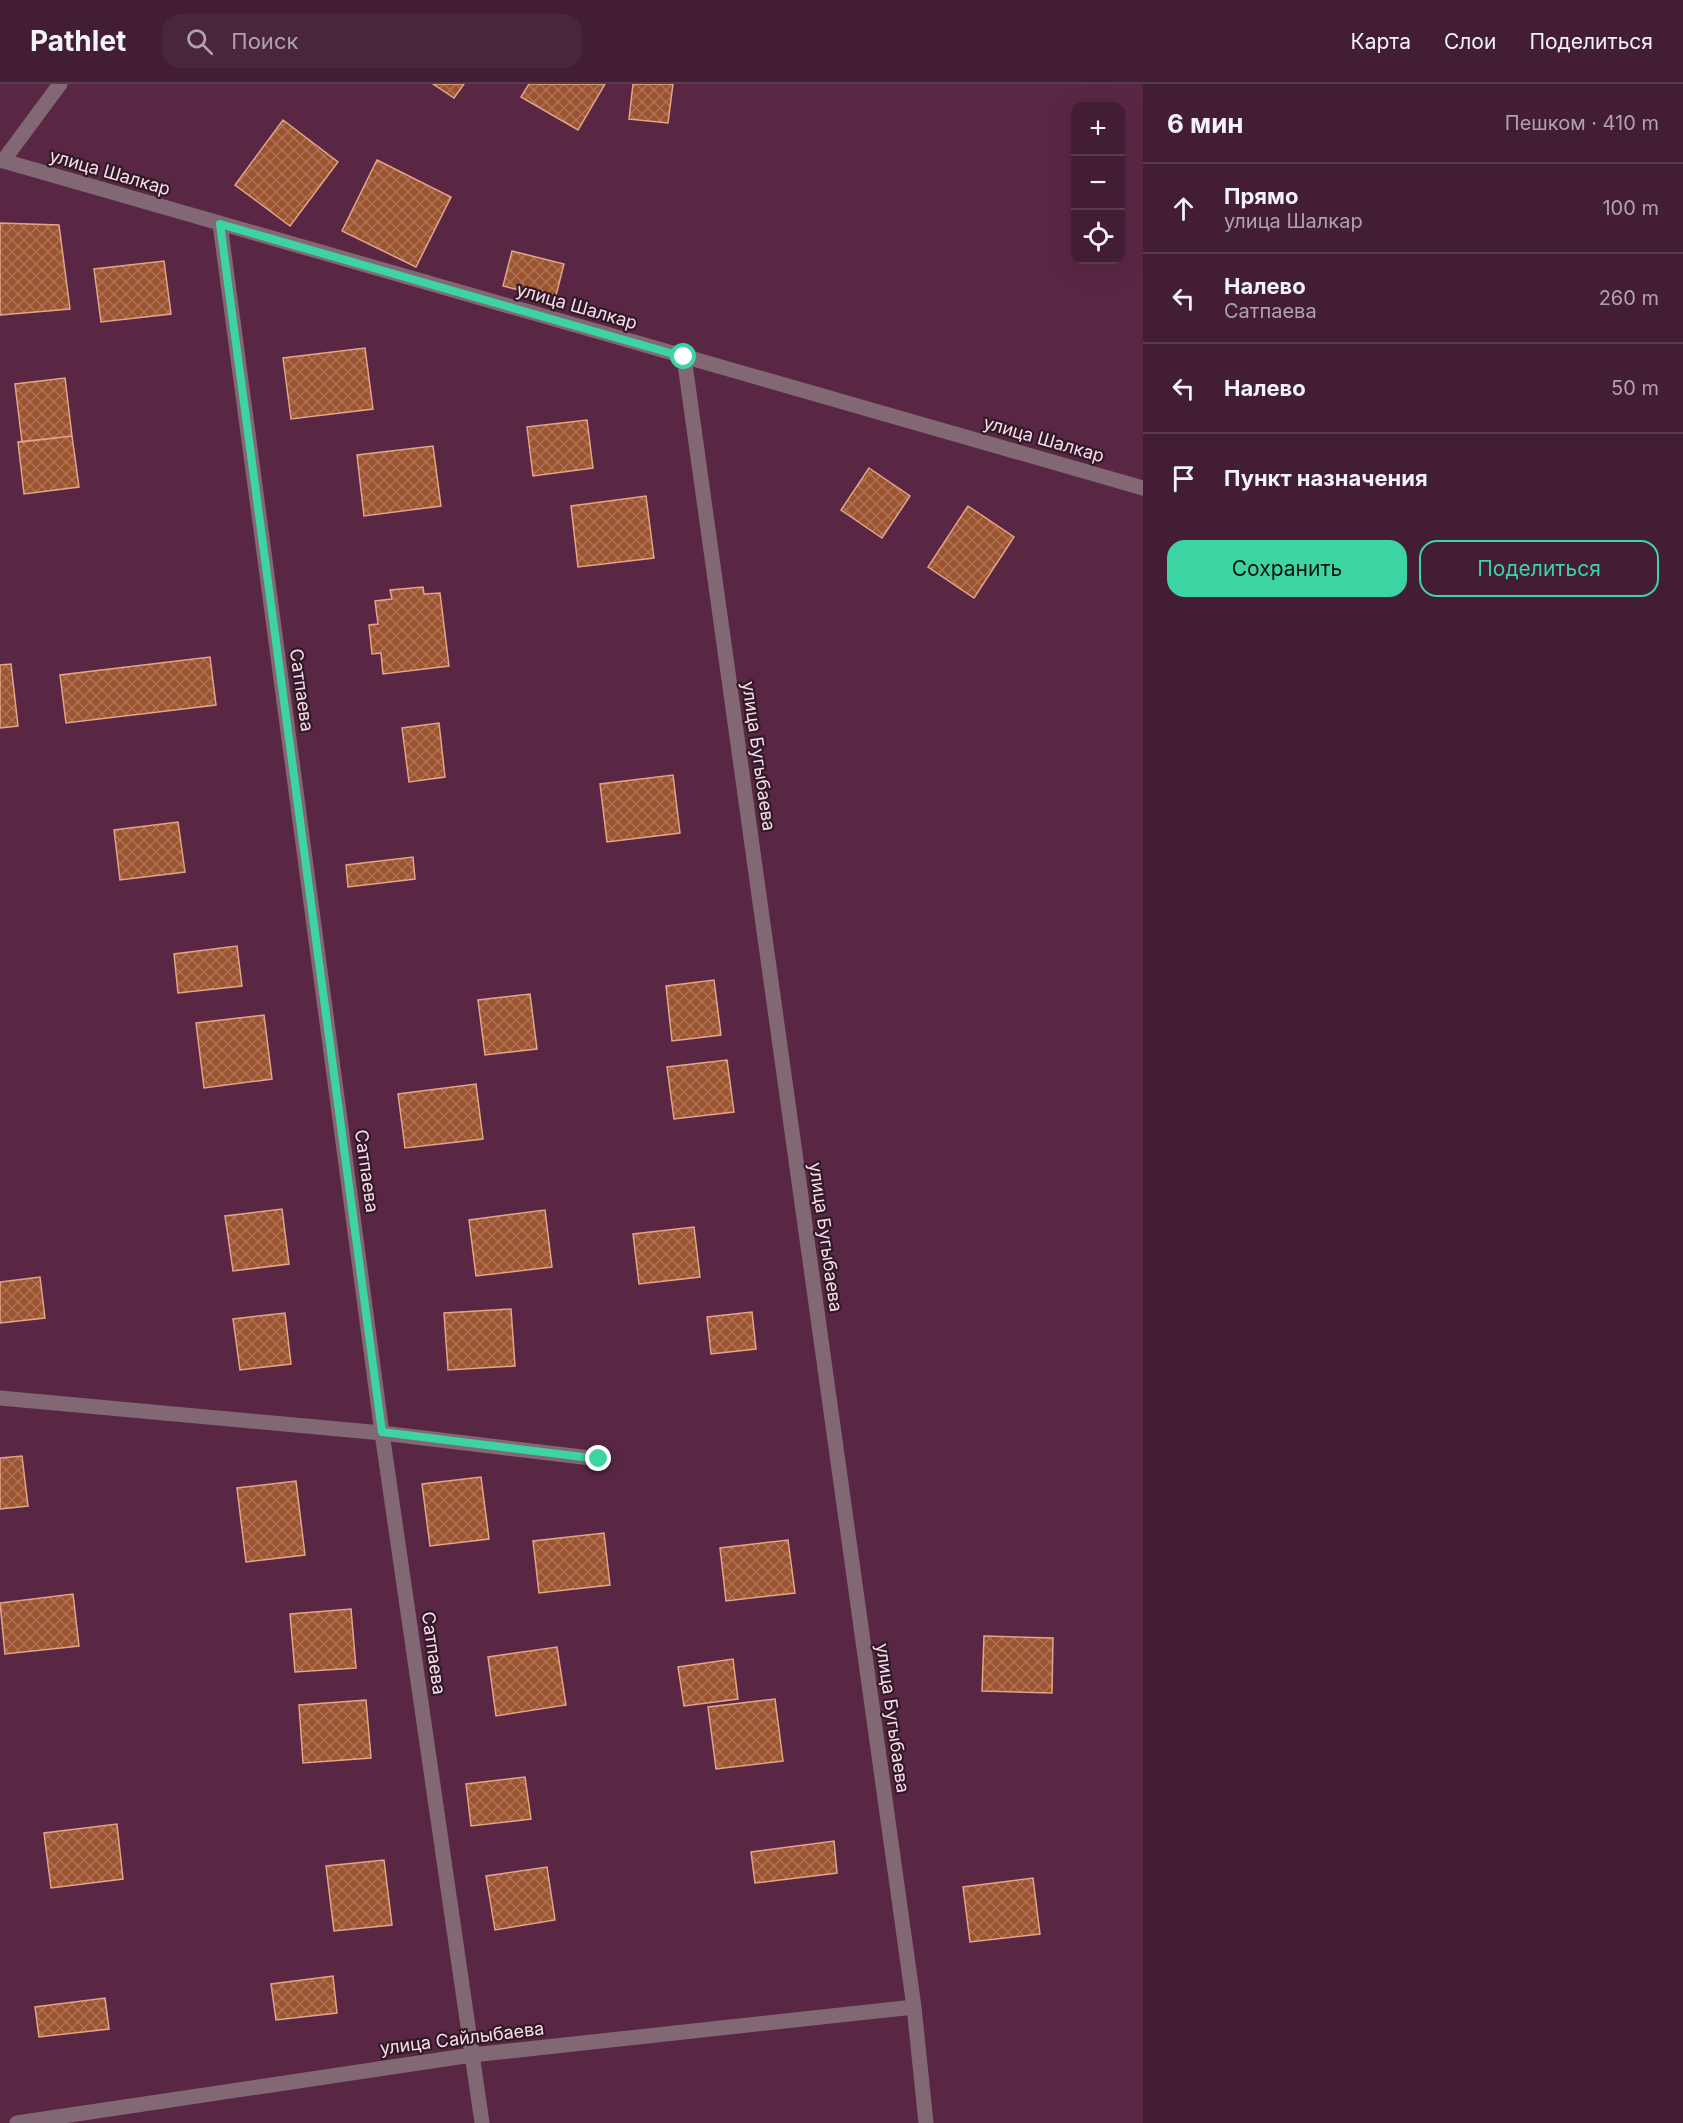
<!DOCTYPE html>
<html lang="ru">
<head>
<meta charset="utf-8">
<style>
	:root { --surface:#431d33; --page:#4a263b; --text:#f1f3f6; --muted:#afa2ac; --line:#5b3b4e; --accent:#3dd4a3 }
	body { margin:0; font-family:Inter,sans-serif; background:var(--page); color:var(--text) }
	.controls { position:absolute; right:18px; top:18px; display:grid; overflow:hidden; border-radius:12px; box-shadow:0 6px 24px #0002 }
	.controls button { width:54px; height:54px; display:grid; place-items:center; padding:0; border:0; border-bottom:2px solid var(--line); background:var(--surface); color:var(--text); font:30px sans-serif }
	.stop { position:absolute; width:18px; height:18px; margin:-14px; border:4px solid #3dd4a3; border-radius:50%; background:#fff }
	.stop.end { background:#3dd4a3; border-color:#fff; box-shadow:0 2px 6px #0008 }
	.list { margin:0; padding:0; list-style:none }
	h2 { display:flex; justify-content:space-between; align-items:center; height:78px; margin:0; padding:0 24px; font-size:26px }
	h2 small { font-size:20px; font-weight:400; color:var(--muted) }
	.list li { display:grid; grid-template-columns:39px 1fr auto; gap:18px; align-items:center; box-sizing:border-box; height:90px; padding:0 24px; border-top:2px solid var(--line) }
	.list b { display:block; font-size:22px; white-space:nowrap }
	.list p { margin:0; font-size:20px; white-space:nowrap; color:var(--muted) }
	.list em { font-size:20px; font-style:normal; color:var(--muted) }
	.actions { display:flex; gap:12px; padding:18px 24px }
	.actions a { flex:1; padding:14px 0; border:2px solid var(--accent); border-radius:18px; text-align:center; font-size:21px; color:var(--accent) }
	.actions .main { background:var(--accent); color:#111 }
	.icon { flex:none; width:33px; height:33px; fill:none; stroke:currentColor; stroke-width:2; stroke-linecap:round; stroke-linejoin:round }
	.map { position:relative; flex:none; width:1143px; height:2039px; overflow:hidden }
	header { display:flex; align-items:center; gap:36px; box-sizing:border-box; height:84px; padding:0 30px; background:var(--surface); border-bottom:2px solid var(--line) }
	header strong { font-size:28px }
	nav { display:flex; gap:33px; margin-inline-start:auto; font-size:21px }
	.search { width:420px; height:54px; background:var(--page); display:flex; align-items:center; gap:15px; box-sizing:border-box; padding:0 21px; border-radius:18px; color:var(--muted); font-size:22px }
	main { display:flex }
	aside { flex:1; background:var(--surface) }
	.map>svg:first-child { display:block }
</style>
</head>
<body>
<header>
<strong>Pathlet</strong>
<div class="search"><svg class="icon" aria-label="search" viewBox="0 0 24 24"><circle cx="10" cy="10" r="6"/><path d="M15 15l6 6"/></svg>Поиск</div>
<nav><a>Карта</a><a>Слои</a><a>Поделиться</a></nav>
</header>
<main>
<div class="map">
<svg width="1143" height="2039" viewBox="0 0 1143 2039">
	<defs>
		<pattern id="building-cross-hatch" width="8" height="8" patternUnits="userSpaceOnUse" patternTransform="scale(1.5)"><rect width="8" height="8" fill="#9b542f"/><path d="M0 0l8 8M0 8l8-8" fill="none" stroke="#af7457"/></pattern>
	</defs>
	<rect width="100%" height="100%" fill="#592744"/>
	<!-- building -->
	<path fill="url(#building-cross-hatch)" stroke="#e2a587" stroke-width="1.5" d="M433 0H464L454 14Z
		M529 0H605L578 46 521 13Z
		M633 0H673L668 39 629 35Z
		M283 36 338 78 290 142 235 101Z
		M377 76 451 113 416 183 342 147Z
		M0 139 59 141 70 225 0 231Z
		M512 167 564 180 555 215 503 202Z
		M164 177 171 230 101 238 94 185Z
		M365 264 373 325 291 335 283 274Z
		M65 294 72 352 22 358 15 300Z
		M587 336 593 384 533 392 527 343Z
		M72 352 79 403 24 410 18 358Z
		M433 362 441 422 364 432 357 371Z
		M869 384 910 412 882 454 841 426Z
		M646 412 654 474 578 483 571 422Z
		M968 422 1014 453 974 514 928 483Z
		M423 503 424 510 440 509 449 582 383 590 381 569 372 570 369 541 378 540 375 517 392 515 390 506Z
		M210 573 216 621 66 639 60 591Z
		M11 580 18 642 0 644V581Z
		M439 639 445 693 409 698 402 644Z
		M673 691 680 749 607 758 600 700Z
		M178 738 185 788 120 796 114 746Z
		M413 773 415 795 348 803 346 781Z
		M237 862 242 902 178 909 174 870Z
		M714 896 721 951 672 957 666 902Z
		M530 910 537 965 485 971 478 916Z
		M264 931 272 995 204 1004 196 939Z
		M727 976 734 1028 674 1035 667 983Z
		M476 1000 483 1055 405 1064 398 1010Z
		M282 1125 289 1180 233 1187 225 1132Z
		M545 1126 552 1183 476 1192 469 1136Z
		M694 1143 700 1193 639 1200 633 1150Z
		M40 1193 45 1234 0 1239V1198Z
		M511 1225 515 1282 448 1286 444 1229Z
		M752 1228 756 1265 711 1270 707 1233Z
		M285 1229 291 1280 240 1286 233 1235Z
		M22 1372 28 1422 0 1425V1374Z
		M481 1393 489 1455 430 1462 422 1400Z
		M296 1397 305 1471 246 1478 237 1404Z
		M604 1449 610 1501 539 1509 533 1457Z
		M788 1456 795 1509 726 1517 720 1464Z
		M73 1510 79 1562 5 1570 0 1519Z
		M351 1525 356 1584 295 1588 290 1530Z
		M984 1552 1053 1554 1052 1609 982 1607Z
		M557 1563 566 1621 496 1632 488 1573Z
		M733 1575 738 1615 684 1622 678 1583Z
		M775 1615 783 1677 716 1685 708 1623Z
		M366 1616 371 1674 303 1679 299 1621Z
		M525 1693 531 1735 471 1742 466 1700Z
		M117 1740 123 1795 51 1804 44 1749Z
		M834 1757 837 1789 755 1799 751 1768Z
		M384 1776 392 1841 334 1847 326 1782Z
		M547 1783 555 1836 495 1846 486 1792Z
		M1033 1794 1040 1850 970 1858 963 1803Z
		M333 1892 337 1929 276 1936 271 1900Z
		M105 1914 109 1945 39 1953 35 1923Z"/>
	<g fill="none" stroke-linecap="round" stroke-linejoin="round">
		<!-- minor -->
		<path stroke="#826875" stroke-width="15" d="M0 76 1143 404
			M3 77 60 0
			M220 140 382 1349 482 2039
			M684 273 914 1923 926 2039
			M0 1314 382 1349 599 1375
			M17 2039 472 1971 914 1923"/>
	</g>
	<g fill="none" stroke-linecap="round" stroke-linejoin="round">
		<!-- route -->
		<path stroke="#3dd4a3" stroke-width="8" d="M599 1375 382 1348 220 140 684 273"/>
	</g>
	<g text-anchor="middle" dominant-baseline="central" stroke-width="4.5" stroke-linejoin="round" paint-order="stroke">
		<!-- street labels -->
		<g font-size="18" fill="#fcdbeb" stroke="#311a27">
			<text transform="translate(110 88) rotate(16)">улица Шалкар</text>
			<text transform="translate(577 222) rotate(16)">улица Шалкар</text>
			<text transform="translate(1044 355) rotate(16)">улица Шалкар</text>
			<text transform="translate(302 606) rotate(82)">Сатпаева</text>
			<text transform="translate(759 672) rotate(82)">улица Бугыбаева</text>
			<text transform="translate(367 1087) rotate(82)">Сатпаева</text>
			<text transform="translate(826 1153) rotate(82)">улица Бугыбаева</text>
			<text transform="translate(434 1569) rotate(82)">Сатпаева</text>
			<text transform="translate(893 1634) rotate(82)">улица Бугыбаева</text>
			<text transform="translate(462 1954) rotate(-7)">улица Сайлыбаева</text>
		</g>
	</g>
</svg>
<div class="controls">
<button>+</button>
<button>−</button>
<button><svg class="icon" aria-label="locate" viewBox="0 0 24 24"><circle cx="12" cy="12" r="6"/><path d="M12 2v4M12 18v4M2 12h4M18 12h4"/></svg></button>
</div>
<div class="stop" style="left:684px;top:273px"></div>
<div class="stop end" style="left:599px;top:1375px"></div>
</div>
<aside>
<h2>6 мин<small>Пешком · 410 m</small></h2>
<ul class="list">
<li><svg class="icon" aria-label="ahead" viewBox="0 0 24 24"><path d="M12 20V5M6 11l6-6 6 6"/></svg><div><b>Прямо</b><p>улица Шалкар</p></div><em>100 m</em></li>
<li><svg class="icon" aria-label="left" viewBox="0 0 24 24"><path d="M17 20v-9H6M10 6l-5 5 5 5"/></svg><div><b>Налево</b><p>Сатпаева</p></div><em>260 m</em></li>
<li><svg class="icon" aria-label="left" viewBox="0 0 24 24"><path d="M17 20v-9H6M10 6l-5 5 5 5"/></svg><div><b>Налево</b></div><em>50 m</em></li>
<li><svg class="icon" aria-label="arrive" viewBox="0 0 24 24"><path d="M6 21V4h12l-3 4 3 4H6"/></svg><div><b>Пункт назначения</b></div></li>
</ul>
<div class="actions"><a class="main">Сохранить</a><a>Поделиться</a></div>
</aside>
</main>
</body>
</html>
